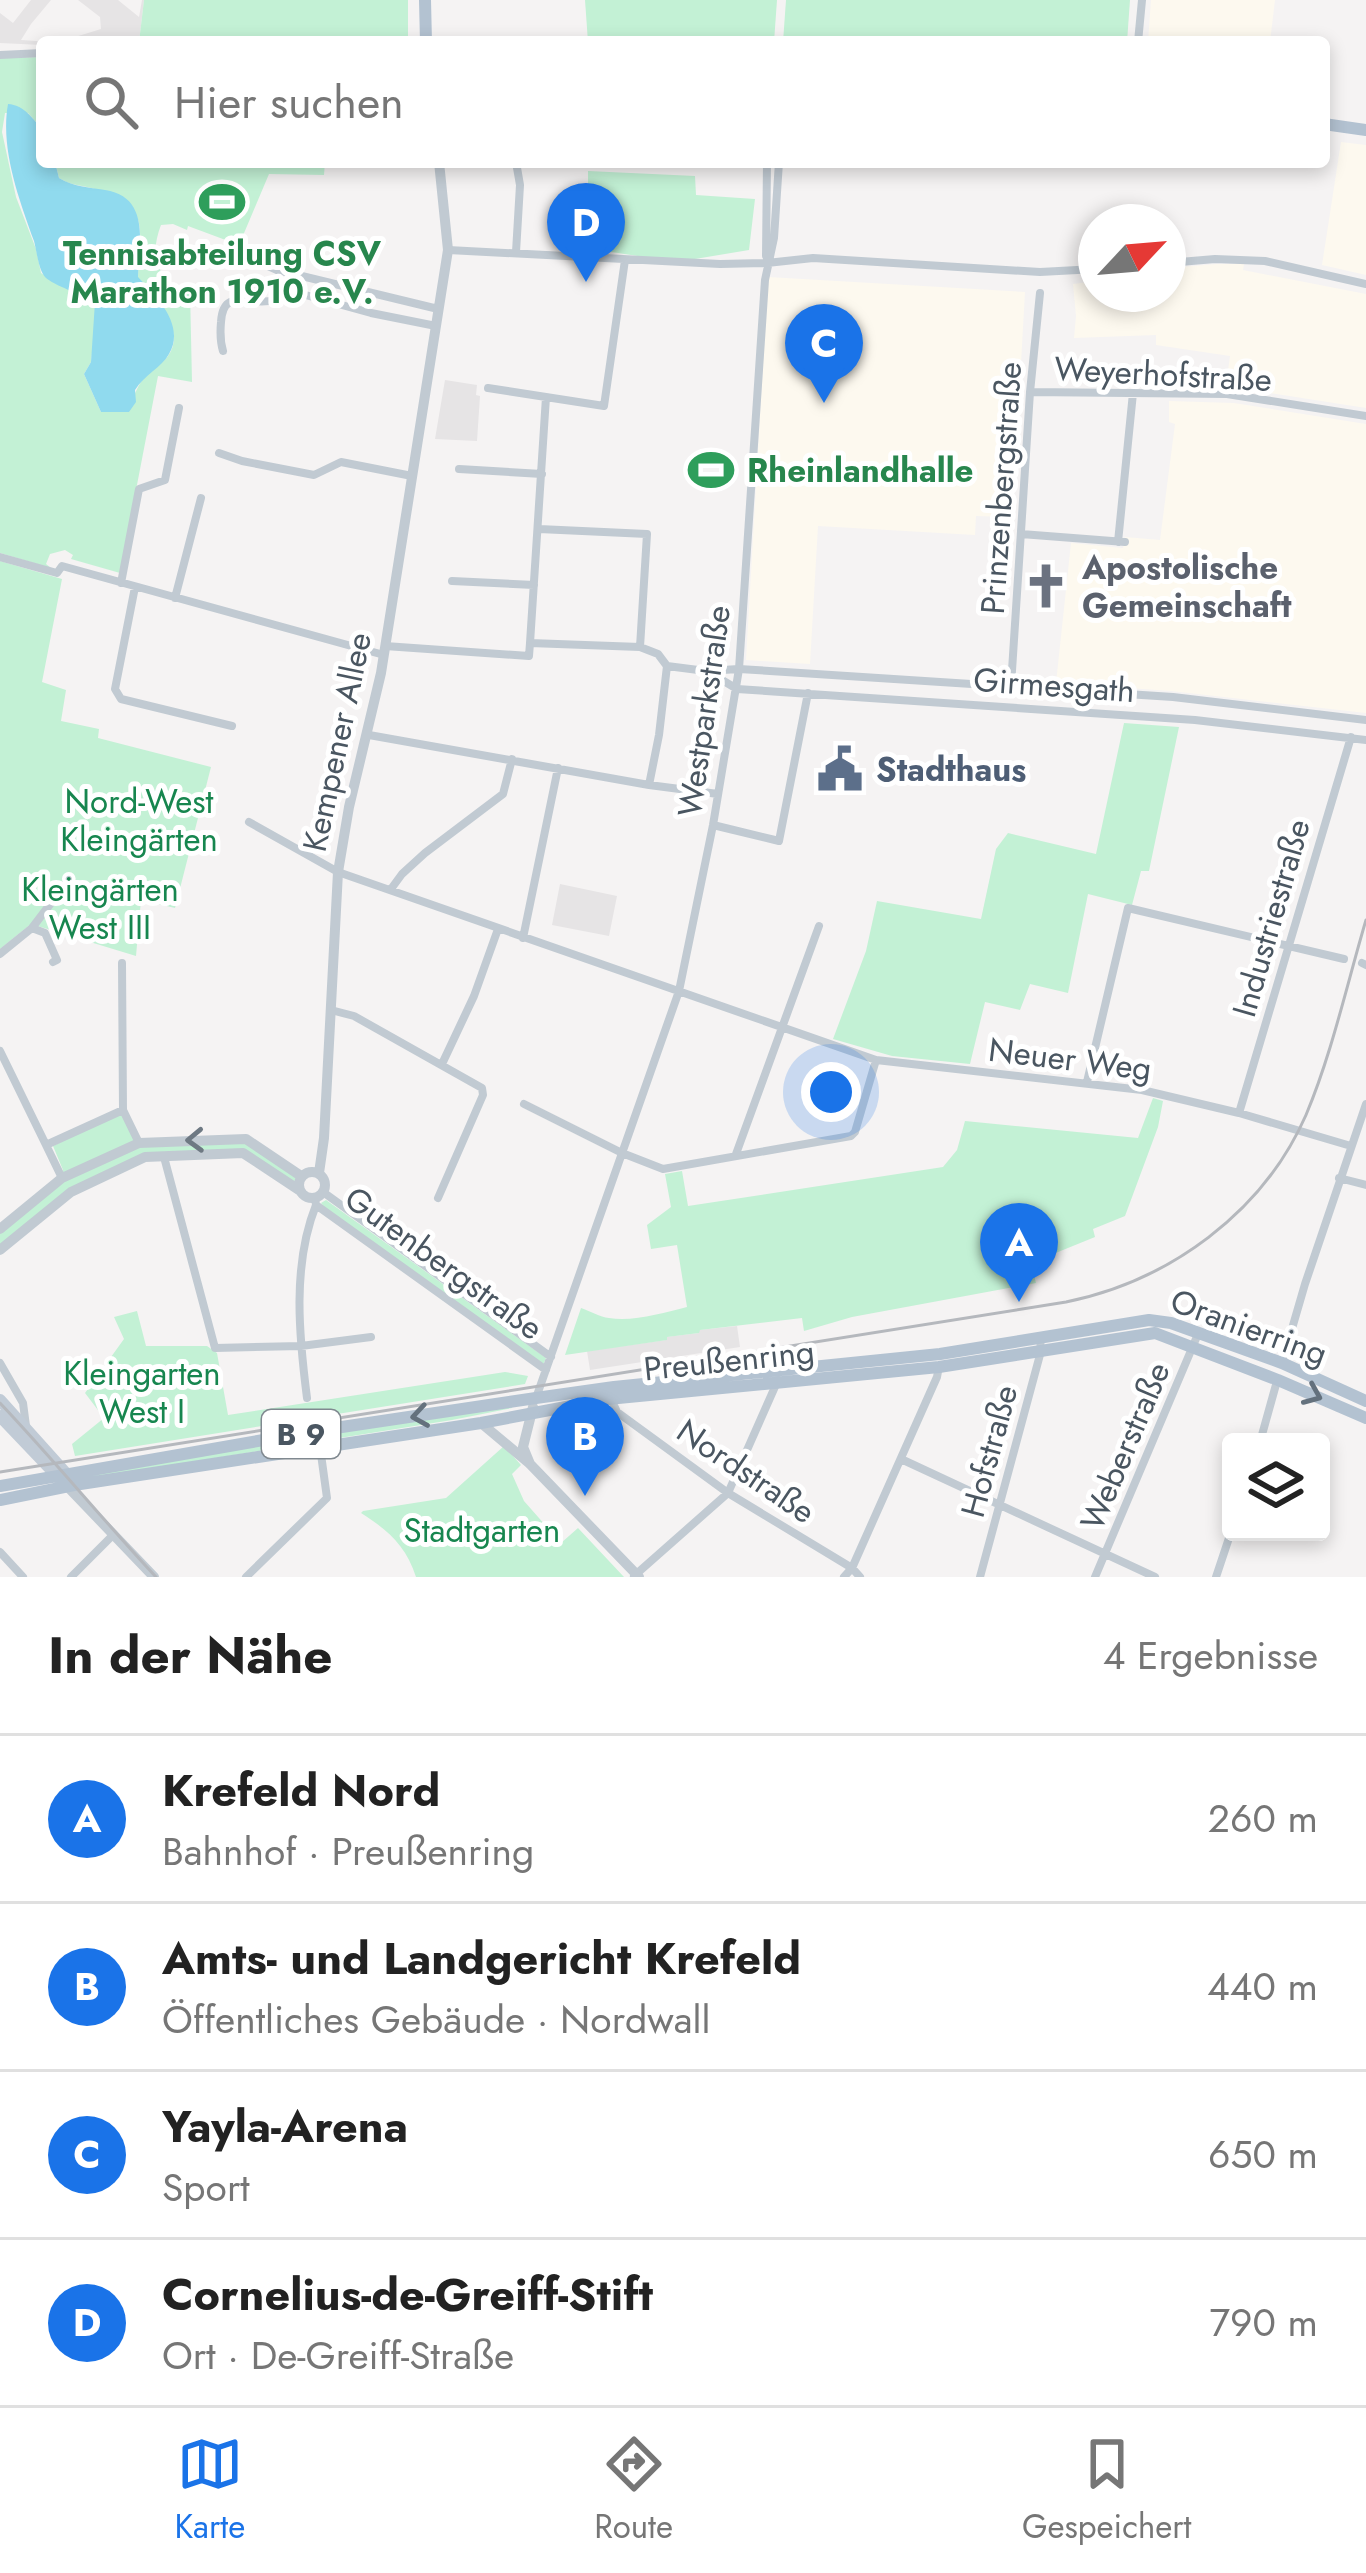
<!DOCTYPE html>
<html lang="de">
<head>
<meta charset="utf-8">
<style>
	:root { --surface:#fff; --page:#f2f2f2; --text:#222; --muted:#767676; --line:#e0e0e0; --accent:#1a73e8 }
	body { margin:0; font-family:Jost,sans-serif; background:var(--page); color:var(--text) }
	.controls { position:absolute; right:36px; bottom:36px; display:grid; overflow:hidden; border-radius:12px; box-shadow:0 6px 18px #0003 }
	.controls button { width:108px; height:108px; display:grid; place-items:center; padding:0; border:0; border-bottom:3px solid var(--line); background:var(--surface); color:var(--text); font:60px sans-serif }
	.compass { position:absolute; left:1078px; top:204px; width:108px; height:108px; border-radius:50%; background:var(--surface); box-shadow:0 6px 18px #0003; rotate:64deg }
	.you { position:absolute; left:831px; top:1092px; width:42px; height:42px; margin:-30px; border:9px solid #fff; border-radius:50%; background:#1a73e8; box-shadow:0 0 0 18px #1a73e833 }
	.badge { display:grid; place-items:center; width:78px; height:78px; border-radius:50%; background:var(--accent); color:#fff; font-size:39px; font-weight:700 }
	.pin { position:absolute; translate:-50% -99px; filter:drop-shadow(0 3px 6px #0008) }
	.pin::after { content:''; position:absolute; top:63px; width:42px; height:36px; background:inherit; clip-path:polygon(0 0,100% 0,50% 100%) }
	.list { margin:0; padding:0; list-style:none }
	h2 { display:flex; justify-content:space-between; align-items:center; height:156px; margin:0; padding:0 48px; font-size:51px }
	h2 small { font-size:39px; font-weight:400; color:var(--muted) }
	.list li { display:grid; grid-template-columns:78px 1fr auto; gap:36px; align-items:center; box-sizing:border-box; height:168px; padding:0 48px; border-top:3px solid var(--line) }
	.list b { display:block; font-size:45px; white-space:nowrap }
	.list p { margin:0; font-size:39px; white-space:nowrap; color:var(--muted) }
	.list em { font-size:39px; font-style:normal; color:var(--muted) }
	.icon { flex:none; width:66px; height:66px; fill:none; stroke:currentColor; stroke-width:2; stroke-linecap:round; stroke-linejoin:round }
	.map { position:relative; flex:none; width:1366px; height:1577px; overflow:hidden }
	.search { position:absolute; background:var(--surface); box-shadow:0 6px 18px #0003; left:36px; right:36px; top:36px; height:132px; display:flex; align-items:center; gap:30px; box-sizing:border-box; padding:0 42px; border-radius:12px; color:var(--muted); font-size:45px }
	.sheet { height:828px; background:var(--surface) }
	nav { display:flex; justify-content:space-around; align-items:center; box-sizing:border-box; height:168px; border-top:3px solid var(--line); background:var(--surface); font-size:33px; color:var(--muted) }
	nav a { display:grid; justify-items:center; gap:6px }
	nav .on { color:var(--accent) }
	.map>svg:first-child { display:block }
</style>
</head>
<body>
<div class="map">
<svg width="1366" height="1577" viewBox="0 0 1366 1577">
	<rect width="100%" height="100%" fill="#f5f3f3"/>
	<!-- commercial -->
	<path fill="#fdf9ef" d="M1151 0H1275L1270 42H1148Z
		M1341 142 1366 145V275L1322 265Z
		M1217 264H1244L1243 270 1366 294V408L1226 386 1230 356 1156 345V335L1074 338 1076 316 1073 284 1096 281V294H1168V268Z
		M768 277 1025 292 1012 523H1004V517L976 516 975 535 818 526 810 664 746 660Z
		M1169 401 1234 403 1366 424V713L1171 691 1056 683 1071 543 1123 548 1125 537 1160 540 1175 424 1169 422Z"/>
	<!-- education -->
	<path fill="#e6e4e5" d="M31 0H51L31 24 21 40 51 42H42V45L0 43V13L13 23Z
		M78 0H118L139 17 142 0H144L139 42H59L101 29 100 17Z
		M445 380 477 385 476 395 480 396 477 441 435 439Z
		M560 884 617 896 609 936 552 925Z
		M737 1326 740 1347 590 1370 587 1351 666 1340V1337L699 1333V1330Z"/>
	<!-- green -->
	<path fill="#c3f1d5" d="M144 0H408V42H139Z
		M585 0H777L774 42H588Z
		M786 0H1130L1127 42H783Z
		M42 57V129L28 113H5L2 132 16 197 36 249 41 273C59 285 83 291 97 307L91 362 84 374 101 412H129C134 394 138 382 153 369 158 364 164 362 168 356 187 330 155 294 138 278 139 228 153 207 95 189 79 184 74 187 59 178L55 162H325L324 175 269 174 239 245 188 226 187 230 173 224 161 225C152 249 154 264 169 285L190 290 192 382 158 376 120 573 71 559 73 555 65 550 50 554 46 564 51 568 0 553V58Z
		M588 171 695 176 696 195 755 199 749 250 677 262 572 246V222L588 218Z
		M0 561 62 579 42 682 66 690 61 721 99 729 98 738 211 767 175 908 141 900 136 956 31 924 0 949Z
		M1124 723 1179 727 1149 871H1141L1132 905 1088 894 1068 993 1030 984 1020 1010 985 1002 970 1064 892 1056 833 1039 866 951 877 901 981 919 996 849 1008 833 1096 854Z
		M1153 1098 1163 1101 1158 1127 1125 1216 1093 1229 1095 1237 1031 1263 1036 1283 852 1317 804 1331 802 1318 700 1330 699 1333 667 1337V1340L565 1355 581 1308C590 1311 600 1317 609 1318 633 1322 663 1313 687 1307L677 1245 651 1249 647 1225 671 1207 665 1174 682 1171 688 1206 943 1167 957 1150 965 1121 1138 1138Z
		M122 1112 138 1145 246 1141 297 1177 293 1183 243 1153 142 1160 70 1190 0 1246V1232L62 1183 63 1170 53 1146Z
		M326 1200 546 1358 543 1365 325 1208 321 1203Z
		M137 1311 146 1346H207L217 1353 228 1415 505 1372 528 1376 525 1384 75 1456 72 1444 104 1418 85 1393 124 1339 114 1317Z
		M513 1405 512 1408 452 1420 84 1479 82 1476 217 1452Z
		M504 1446 521 1465 512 1474 524 1501 561 1543 578 1528 624 1577H416C406 1546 388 1530 361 1513L363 1511 446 1498Z"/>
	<!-- water -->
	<path fill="#90daee" d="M8 104C24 105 32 118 42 129V162H55L59 178C74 187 88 187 105 190 151 197 139 245 138 277 156 296 186 325 169 354 162 367 144 375 135 390L136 402 129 412H101L84 374 91 362 95 302C82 294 54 286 45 277 38 268 37 252 34 241 19 199 0 149 8 104Z"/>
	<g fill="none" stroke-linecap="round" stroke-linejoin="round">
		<!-- minor -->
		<path stroke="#c1cad2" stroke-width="8" d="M1138 42 1142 0
			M0 55 42 53
			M448 250 720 264 767 263 813 258 1040 272 1096 269
			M516 252 520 185 516 162
			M766 256 767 162
			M259 262 277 270 434 308 439 307
			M1168 263 1215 259 1265 261 1366 284
			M223 351C220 341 220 333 221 322 223 286 251 307 274 300 280 297 285 293 291 291L371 313 436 326
			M488 388 604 406 625 260
			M1030 392 1227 394 1366 416
			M219 453 242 461 314 475 341 462 412 476
			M459 469 542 474
			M539 529 647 534 640 647
			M1021 534 1125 542
			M1118 542 1133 393
			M0 557 57 573 62 566 384 655
			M452 581 534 585
			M121 583 139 489 165 480 179 408
			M135 587 115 689 121 699 232 726
			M175 598 201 498
			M530 643 546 397
			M385 646 529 656 530 643 640 647 658 654 667 666 706 671 739 669 1173 697 1366 720
			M707 671 737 689 1195 720 1366 740
			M1011 686 1030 392 1040 293
			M369 735 649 785 718 794
			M649 785 659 735 667 666
			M249 822 338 872 876 1060 1142 1090 1239 1113 1351 1146
			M713 825 779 841 808 693
			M391 889 402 874 425 853 503 794 512 759
			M32 928 70 878
			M523 938 558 768
			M0 954 32 928 45 933 57 960 53 962
			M122 963 123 1110 139 1143
			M1362 963 1366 965
			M331 1010 354 1016 482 1088 483 1095 438 1198
			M0 1051 46 1145
			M442 1064 474 996 498 929
			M1087 1082 1128 908 1344 959
			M524 1104 622 1153 663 1169 851 1136 855 1132 876 1060
			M1239 1113 1351 737
			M736 1154 819 926
			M164 1157 215 1348 301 1346 371 1337
			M62 1178 46 1145 123 1110
			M1339 1178 1366 1185
			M323 1192 551 1357
			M315 1198 316 1205 546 1370
			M0 1363 23 1403 26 1426
			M1282 1363 1305 1284 1366 1104
			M307 1398C299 1336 292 1265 316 1205
			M536 1398 679 991 713 825 739 669 765 280 774 238 779 162
			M611 1399 617 1412 728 1493 852 1568 860 1577
			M1260 1442 1277 1381
			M901 1459 1155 1577
			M0 1552 23 1577
			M634 1576 728 1493 778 1380
			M71 1577 114 1534
			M246 1577 327 1498 320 1447
			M844 1577 852 1568 937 1377 939 1366
			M980 1577 1041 1351 1040 1338
			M1095 1577 1198 1334
			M1216 1577 1231 1532"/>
		<!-- tertiary -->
		<path stroke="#c1cad2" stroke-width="10" d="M299 1185a13 13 0 1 1 26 0a13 13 0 1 1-26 0Z
			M319 1173 324 1138 338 872 349 807 381 673 448 250 439 162
			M0 1229 62 1178 139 1143 246 1139 301 1176
			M0 1250 71 1192 145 1157 243 1153 299 1190
			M481 1423 530 1464 639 1577
			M530 1464 523 1447 533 1407
			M67 1486 154 1577"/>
		<!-- secondary -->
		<path stroke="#c1cbd6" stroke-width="12" d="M0 1400 71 1479
			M0 1416 62 1481"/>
		<!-- primary -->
		<path stroke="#b3c2d1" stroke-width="12" d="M425 0 426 42
			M1324 124 1366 130
			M0 1486 315 1431 536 1398 614 1387 940 1354 1149 1320 1171 1323 1282 1363 1366 1401
			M0 1500 74 1485 481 1423 608 1399 939 1367 1155 1333 1278 1380 1366 1418"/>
		<!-- tram -->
		<path stroke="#b5b8bd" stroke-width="3" d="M0 1403C54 1460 103 1520 156 1577"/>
		<!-- rail -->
		<path stroke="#b5b8bd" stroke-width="3" d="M0 1472 1066 1302C1169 1281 1263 1213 1306 1115 1332 1053 1347 984 1366 920"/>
	</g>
	<!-- one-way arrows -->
	<defs><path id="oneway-chevron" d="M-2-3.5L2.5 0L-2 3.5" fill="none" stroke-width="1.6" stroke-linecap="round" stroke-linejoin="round" transform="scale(3)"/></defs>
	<use stroke="#6e7983" href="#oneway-chevron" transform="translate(195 1140) rotate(178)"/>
	<g stroke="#64717d">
		<use href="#oneway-chevron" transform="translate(1313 1395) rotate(23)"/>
		<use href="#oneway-chevron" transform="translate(420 1416) rotate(171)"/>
	</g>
	<!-- icons -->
	<defs>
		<g id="stadium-bare" transform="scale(3.6)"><path d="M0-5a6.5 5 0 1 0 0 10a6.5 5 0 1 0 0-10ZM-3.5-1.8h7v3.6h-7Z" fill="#2e9e5b" stroke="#fff" stroke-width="2.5" paint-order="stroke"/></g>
		<g id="church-bare" transform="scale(3.6)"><path d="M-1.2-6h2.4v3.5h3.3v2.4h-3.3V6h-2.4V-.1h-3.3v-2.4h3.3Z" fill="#6b7280" stroke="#fff" stroke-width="2.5" paint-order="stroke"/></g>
		<g id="civic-bare" transform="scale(3.6)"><path d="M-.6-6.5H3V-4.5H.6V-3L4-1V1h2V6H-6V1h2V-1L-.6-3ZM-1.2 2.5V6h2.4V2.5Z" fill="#5c6f8a" stroke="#fff" stroke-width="2.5" paint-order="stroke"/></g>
	</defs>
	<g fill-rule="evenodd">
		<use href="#stadium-bare" x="222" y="202"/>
		<use href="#stadium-bare" x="711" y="470"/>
		<use href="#church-bare" x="1046" y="586"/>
		<use href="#civic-bare" x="840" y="769"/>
	</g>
	<g text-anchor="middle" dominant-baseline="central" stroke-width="10" stroke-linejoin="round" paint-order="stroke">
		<!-- shield labels -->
		<rect fill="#fff" stroke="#808990" stroke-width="3" x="262" y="1410" width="78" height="48" rx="9"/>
		<g font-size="30" font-weight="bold" fill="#4a5661">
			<text x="301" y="1434">B 9</text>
		</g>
		<!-- leisure labels -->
		<g font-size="33" font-weight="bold" fill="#27864d" stroke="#fff">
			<text x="222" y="253">Tennisabteilung CSV<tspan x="222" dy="38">Marathon 1910 e.V.</tspan></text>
			<text x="747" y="470" text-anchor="start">Rheinlandhalle</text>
		</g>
		<!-- street labels -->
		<g font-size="33" fill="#4a5661" stroke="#fff">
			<text transform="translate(1163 374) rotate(3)">Weyerhofstraße</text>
			<text transform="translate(1001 488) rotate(-86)">Prinzenbergstraße</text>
			<text transform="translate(1054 685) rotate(4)">Girmesgath</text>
			<text transform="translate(704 711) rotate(-82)">Westparkstraße</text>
			<text transform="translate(337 742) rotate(-78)">Kempener Allee</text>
			<text transform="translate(1271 918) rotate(-74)">Industriestraße</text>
			<text transform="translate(1070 1059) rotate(7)">Neuer Weg</text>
			<text transform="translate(444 1263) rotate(36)">Gutenbergstraße</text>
			<text transform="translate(1249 1327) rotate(20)">Oranierring</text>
			<text transform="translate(729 1360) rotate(-6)">Preußenring</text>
			<text transform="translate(1125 1446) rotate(-67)">Weberstraße</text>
			<text transform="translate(989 1451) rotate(-75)">Hofstraße</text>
			<text transform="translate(746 1471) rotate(34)">Nordstraße</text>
		</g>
		<!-- worship labels -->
		<g font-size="33" font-weight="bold" fill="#5b616d" stroke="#fff" text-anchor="start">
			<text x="1082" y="567">Apostolische<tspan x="1082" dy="38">Gemeinschaft</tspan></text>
		</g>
		<!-- service labels -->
		<g font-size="33" font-weight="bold" fill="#4e5e75" stroke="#fff" text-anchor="start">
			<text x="876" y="769">Stadthaus</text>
		</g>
		<!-- park labels -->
		<g font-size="33" fill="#17864f" stroke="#fff">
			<text x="139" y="801">Nord-West<tspan x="139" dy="38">Kleingärten</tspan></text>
			<text x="100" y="889">Kleingärten<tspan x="100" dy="38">West III</tspan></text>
			<text x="142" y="1373">Kleingarten<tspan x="142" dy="38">West I</tspan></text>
			<text x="482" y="1530">Stadtgarten</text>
		</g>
	</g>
</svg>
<div class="controls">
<button><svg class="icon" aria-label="layers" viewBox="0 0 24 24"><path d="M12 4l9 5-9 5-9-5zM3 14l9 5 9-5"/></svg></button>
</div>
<svg class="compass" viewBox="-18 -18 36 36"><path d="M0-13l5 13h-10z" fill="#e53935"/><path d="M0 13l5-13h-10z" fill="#767676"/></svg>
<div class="you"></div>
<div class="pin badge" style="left:1019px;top:1302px">A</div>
<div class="pin badge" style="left:585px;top:1496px">B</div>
<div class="pin badge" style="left:824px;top:403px">C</div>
<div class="pin badge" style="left:586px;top:282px">D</div>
<div class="search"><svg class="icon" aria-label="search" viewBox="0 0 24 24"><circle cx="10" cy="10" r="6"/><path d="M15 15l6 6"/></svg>Hier suchen</div>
</div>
<section class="sheet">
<h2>In der Nähe<small>4 Ergebnisse</small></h2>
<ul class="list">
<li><span class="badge">A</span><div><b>Krefeld Nord</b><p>Bahnhof · Preußenring</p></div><em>260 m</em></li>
<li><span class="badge">B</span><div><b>Amts- und Landgericht Krefeld</b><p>Öffentliches Gebäude · Nordwall</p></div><em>440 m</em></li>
<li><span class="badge">C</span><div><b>Yayla-Arena</b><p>Sport</p></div><em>650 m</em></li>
<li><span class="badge">D</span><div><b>Cornelius-de-Greiff-Stift</b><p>Ort · De-Greiff-Straße</p></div><em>790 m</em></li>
</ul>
</section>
<nav>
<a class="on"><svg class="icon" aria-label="map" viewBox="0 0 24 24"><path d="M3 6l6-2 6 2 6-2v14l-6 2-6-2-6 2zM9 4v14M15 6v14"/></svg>Karte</a>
<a><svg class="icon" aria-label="directions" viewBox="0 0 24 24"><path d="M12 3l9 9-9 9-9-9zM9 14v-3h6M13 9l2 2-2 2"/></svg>Route</a>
<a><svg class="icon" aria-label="saved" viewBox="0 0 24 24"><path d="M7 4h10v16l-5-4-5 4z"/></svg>Gespeichert</a>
</nav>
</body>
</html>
